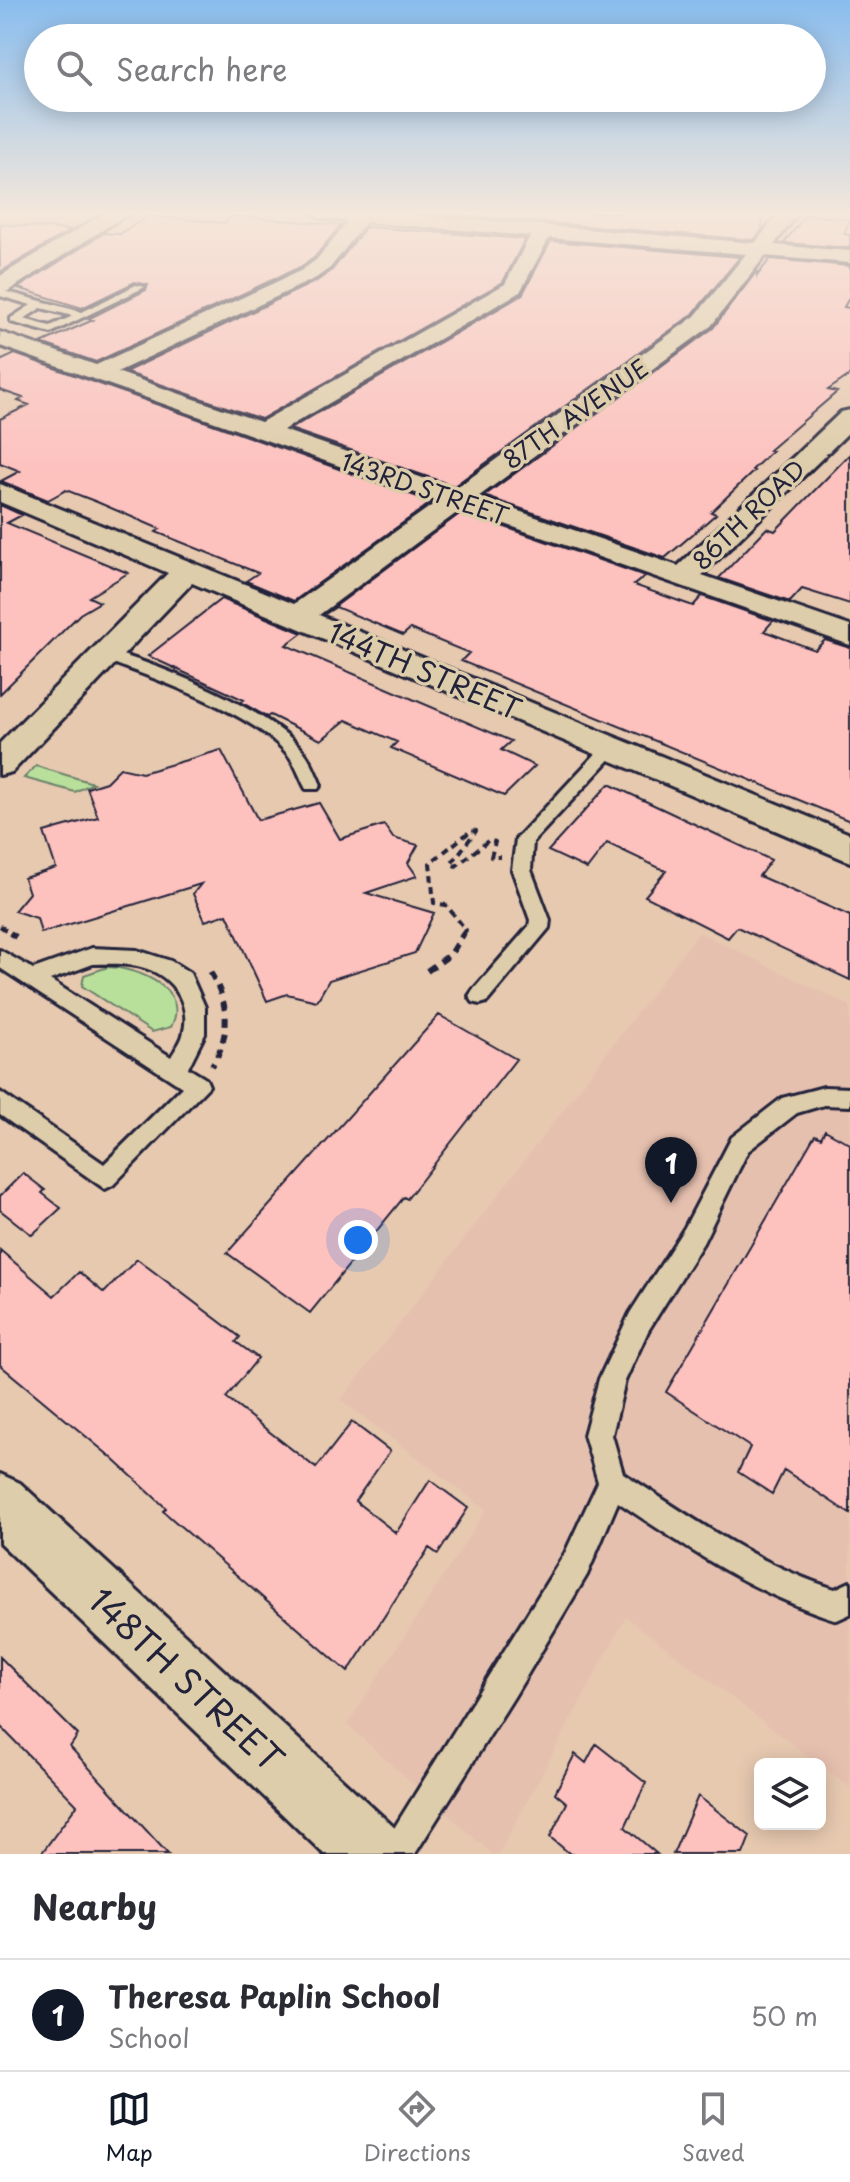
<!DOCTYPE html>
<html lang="en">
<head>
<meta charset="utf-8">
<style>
	:root { --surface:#fff; --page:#f7f7f7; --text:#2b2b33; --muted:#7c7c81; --line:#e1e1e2; --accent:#111827 }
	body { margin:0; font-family:"Playpen Sans",sans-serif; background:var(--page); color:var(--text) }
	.controls { position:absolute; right:24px; bottom:24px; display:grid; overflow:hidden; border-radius:12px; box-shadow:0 4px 20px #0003 }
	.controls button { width:72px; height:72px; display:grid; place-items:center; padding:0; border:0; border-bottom:2px solid var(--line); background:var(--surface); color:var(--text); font:40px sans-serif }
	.you { position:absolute; left:358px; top:1240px; width:28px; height:28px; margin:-20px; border:6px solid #fff; border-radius:50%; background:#1a73e8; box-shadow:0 0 0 12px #1a73e833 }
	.badge { display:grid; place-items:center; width:52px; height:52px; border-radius:50%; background:var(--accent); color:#fff; font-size:26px; font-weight:700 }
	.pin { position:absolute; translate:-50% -66px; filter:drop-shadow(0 2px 4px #0008) }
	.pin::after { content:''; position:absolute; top:42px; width:28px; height:24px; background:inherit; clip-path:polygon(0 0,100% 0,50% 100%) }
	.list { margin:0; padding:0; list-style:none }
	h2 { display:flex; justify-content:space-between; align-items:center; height:104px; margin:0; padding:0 32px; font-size:34px }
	h2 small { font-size:26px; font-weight:400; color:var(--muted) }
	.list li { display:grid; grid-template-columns:52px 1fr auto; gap:24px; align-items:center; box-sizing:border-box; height:112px; padding:0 32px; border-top:2px solid var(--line) }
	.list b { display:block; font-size:30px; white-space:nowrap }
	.list p { margin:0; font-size:26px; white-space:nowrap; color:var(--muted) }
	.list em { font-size:26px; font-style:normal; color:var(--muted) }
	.icon { flex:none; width:44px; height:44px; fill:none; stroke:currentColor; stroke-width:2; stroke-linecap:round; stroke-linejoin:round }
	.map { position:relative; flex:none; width:850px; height:1854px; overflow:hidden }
	.search { position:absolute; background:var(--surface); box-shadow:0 4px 20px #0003; left:24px; right:24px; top:24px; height:88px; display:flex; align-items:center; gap:20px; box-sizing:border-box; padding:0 28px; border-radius:44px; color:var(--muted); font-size:30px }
	.sheet { height:216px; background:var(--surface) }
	nav { display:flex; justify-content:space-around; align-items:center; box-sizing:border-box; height:112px; border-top:2px solid var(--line); background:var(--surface); font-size:22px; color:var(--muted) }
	nav a { display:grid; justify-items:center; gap:4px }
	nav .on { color:var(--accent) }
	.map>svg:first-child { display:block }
</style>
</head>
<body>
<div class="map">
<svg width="850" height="1854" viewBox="0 0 850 1854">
	<rect width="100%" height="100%" fill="#e7c9b0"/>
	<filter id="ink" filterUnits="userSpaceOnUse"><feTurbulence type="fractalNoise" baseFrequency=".0125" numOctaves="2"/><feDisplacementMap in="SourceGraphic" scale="16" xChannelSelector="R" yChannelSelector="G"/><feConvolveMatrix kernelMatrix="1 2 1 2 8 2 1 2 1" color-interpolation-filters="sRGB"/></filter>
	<g filter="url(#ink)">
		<!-- built -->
		<path fill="#e6c0af" d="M699 932 850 1006V1788L626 1617 499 1854H492L347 1725 486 1510 341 1400Z"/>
		<!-- green -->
		<path fill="#b8e09b" stroke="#6d816b" stroke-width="2" d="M36 766 93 783 75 792 24 778Z
			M108 967C138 968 191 989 171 1027L152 1032 82 986 84 975Z"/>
		<!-- building -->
		<path fill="#fdc1be" stroke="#22223b" stroke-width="2" d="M430 213H763L762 230 754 240Z
			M806 215 850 219 844 234 850 235V248L784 243Z
			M148 216 225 223 232 216H237L341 225 314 258 300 267 96 362 41 343 93 320 88 319 146 290 148 285 135 282 82 308 18 288 104 233 120 234Z
			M0 224 71 230 0 272Z
			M366 227 525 239 503 282 261 419 125 372 317 281 332 270Z
			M551 241 740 257 693 314 454 486 290 429 522 295Z
			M770 259 850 266V296L844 307 850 308V375L828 390 837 392 769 450 772 451 752 470 754 471 711 512 716 514 665 558 484 496 713 328 757 271V276Z
			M15 354 432 502 294 601 246 581 258 573 156 532 160 529 97 502 66 490 48 500 1 481 20 471 0 463V419L29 405 18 401 23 398 0 390V361Z
			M850 454V604L802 589 790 602 719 578 767 528 775 531Z
			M0 505 22 515 7 523 128 573 89 597 100 602 80 614 0 694Z
			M462 512 645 576 634 585 693 606 702 596 773 621 764 631 815 650 825 640 850 648V821L461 661 469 653 410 629 403 635 336 607 325 614Z
			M221 599 302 633 286 645 511 741 501 750 535 766 504 796 391 748 397 742 346 720 321 740 270 715 267 717 241 702 244 700 148 656Z
			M221 750 258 820 319 803 340 839 384 825 393 838 418 845 408 863 417 876 366 893 434 913 415 953 329 980 317 1001 287 994 267 1001 227 914 205 921 193 894 201 884 41 933 37 918 14 911 29 893 24 878 56 868 44 832 98 817 87 788 106 782 120 768 142 773Z
			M609 784 771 860 759 876 850 916V980L737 927 728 938 645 896 666 871 607 843 587 869 548 851Z
			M439 1015 516 1059 407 1199 404 1197 310 1313 227 1253Z
			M825 1130 850 1144V1514L784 1470 772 1494 738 1472 750 1447 666 1392 815 1135 821 1138Z
			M23 1173 45 1190 42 1193 61 1208 32 1235 0 1210V1196Z
			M0 1250 54 1296 79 1272 104 1293 137 1259 240 1337 236 1342 258 1358 226 1398 316 1468 352 1422 390 1451 355 1501 396 1533 430 1480 468 1508 438 1554 429 1548 348 1672 163 1511 166 1508 112 1458 0 1365Z
			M0 1657 78 1735 70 1747 168 1854H41L77 1805 0 1726Z
			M596 1744 646 1783 625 1827 657 1854H570L550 1837 567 1803 555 1793 575 1754 586 1763Z
			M698 1796 750 1836 743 1854H673Z"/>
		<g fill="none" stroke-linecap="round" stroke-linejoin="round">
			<!-- service casing -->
			<g stroke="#22223b" stroke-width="6">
				<path id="service" d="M136 285 145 287 51 333 11 322V318L31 305 0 296V290L82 312ZM41 308 73 316 50 326 24 319Z
					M105 650C158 664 263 707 300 747 310 757 315 772 321 785L318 789H306C300 779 297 766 289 756 256 713 151 677 99 658L97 655Z
					M611 742 620 748 617 752 533 842 531 870 550 920 549 928 487 1002 480 1004 473 1002 469 996 473 990 529 926 530 920 512 870 516 839 605 744Z
					M92 948 137 950 171 961 190 973 205 1007V1034L188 1068 206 1079 209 1086 113 1185 105 1189 0 1115V1092L104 1164 182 1087 0 968V950L33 969ZM93 964C107 964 123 963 137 966 169 972 193 1001 183 1035 181 1042 175 1050 171 1057L50 980Z
					M824 1087 850 1088V1106L824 1105 797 1113 748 1151 703 1243 648 1331 625 1381 612 1435 623 1473C691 1517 757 1565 835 1589L850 1582V1614L837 1620C756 1595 688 1549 618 1502L587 1575 514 1697 415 1854H378L565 1553 598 1482 584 1435 599 1379 630 1313 685 1227 732 1137 782 1098Z"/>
			</g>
			<!-- minor casing -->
			<g stroke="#22223b" stroke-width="6">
				<path id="minor" d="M311 213H389L755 243 779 213H798L774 245 850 251V263L765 256 711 326 478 497 678 566 841 412 850 410V431L702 575 850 626V645L462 509 319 615 850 834V862L192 583 12 772 0 775V743L168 573 0 502V484L294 604 438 501 0 346V332L96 365 302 270 316 260 348 221 320 218ZM366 222 530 236 505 284 261 422 117 372 316 278 330 268ZM549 238 746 254 695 316 455 489 283 430 520 292Z
					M0 1474 20 1483 397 1830 407 1854H324L0 1543Z"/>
			</g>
			<!-- primary casing -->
			<g stroke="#22223b" stroke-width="6">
				<path id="primary" d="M105 213H129L8 291 0 293V276Z"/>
			</g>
			<!-- path-far1 -->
			<path stroke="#22223b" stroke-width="4" stroke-dasharray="7 5" stroke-linecap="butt" d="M0 926 13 935
				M463 935 466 930 446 905 434 903 430 863 472 830 476 831 451 864 456 866 489 840 495 842 491 857H501"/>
			<!-- path -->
			<path stroke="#22223b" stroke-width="6" stroke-dasharray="9 7" stroke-linecap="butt" d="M10 933 16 937
				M427 971 451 954 464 933
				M210 972C230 1004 231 1034 212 1066"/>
			<!-- service -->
			<use href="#service" fill="#decdaa" fill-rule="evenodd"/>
			<!-- minor -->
			<use href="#minor" fill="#decdaa" fill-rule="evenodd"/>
			<!-- primary -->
			<use href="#primary" fill="#decdaa" fill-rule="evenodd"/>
		</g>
	</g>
	<!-- sky -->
	<linearGradient id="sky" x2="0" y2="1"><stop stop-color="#89bdee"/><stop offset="0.45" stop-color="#f4e7db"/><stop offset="1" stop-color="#f4e7db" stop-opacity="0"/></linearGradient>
	<rect width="850" height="473" fill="url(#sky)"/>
	<g text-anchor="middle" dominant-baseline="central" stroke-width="7" stroke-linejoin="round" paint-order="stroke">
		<!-- far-street labels -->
		<g font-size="24" fill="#22223b" stroke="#decdaa">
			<text transform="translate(575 413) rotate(-35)">87TH AVENUE</text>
			<text transform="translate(425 488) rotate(19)">143RD STREET</text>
			<text transform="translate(748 514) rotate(-44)">86TH ROAD</text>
		</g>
		<!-- street labels -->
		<g font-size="28" fill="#22223b" stroke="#decdaa">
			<text transform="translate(425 670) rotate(23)">144TH STREET</text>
		</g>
		<!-- near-street labels -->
		<g font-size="34" fill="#22223b" stroke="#decdaa">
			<text transform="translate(187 1679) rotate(43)">148TH STREET</text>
		</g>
	</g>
</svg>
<div class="controls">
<button><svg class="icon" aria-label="layers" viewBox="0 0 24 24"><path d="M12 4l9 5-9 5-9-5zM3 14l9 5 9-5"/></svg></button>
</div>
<div class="you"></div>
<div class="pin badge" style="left:671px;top:1203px">1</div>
<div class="search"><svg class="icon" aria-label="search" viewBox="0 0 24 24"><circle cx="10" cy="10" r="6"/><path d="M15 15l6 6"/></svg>Search here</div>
</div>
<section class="sheet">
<h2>Nearby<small></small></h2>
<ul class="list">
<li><span class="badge">1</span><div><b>Theresa Paplin School</b><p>School</p></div><em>50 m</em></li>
</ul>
</section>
<nav>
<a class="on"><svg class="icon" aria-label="map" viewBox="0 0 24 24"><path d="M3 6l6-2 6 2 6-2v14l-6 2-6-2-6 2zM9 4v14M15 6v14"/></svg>Map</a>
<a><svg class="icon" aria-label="directions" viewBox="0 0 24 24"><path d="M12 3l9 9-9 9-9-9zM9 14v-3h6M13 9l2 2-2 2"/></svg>Directions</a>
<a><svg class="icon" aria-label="saved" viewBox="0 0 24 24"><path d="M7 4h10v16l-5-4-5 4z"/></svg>Saved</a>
</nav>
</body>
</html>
